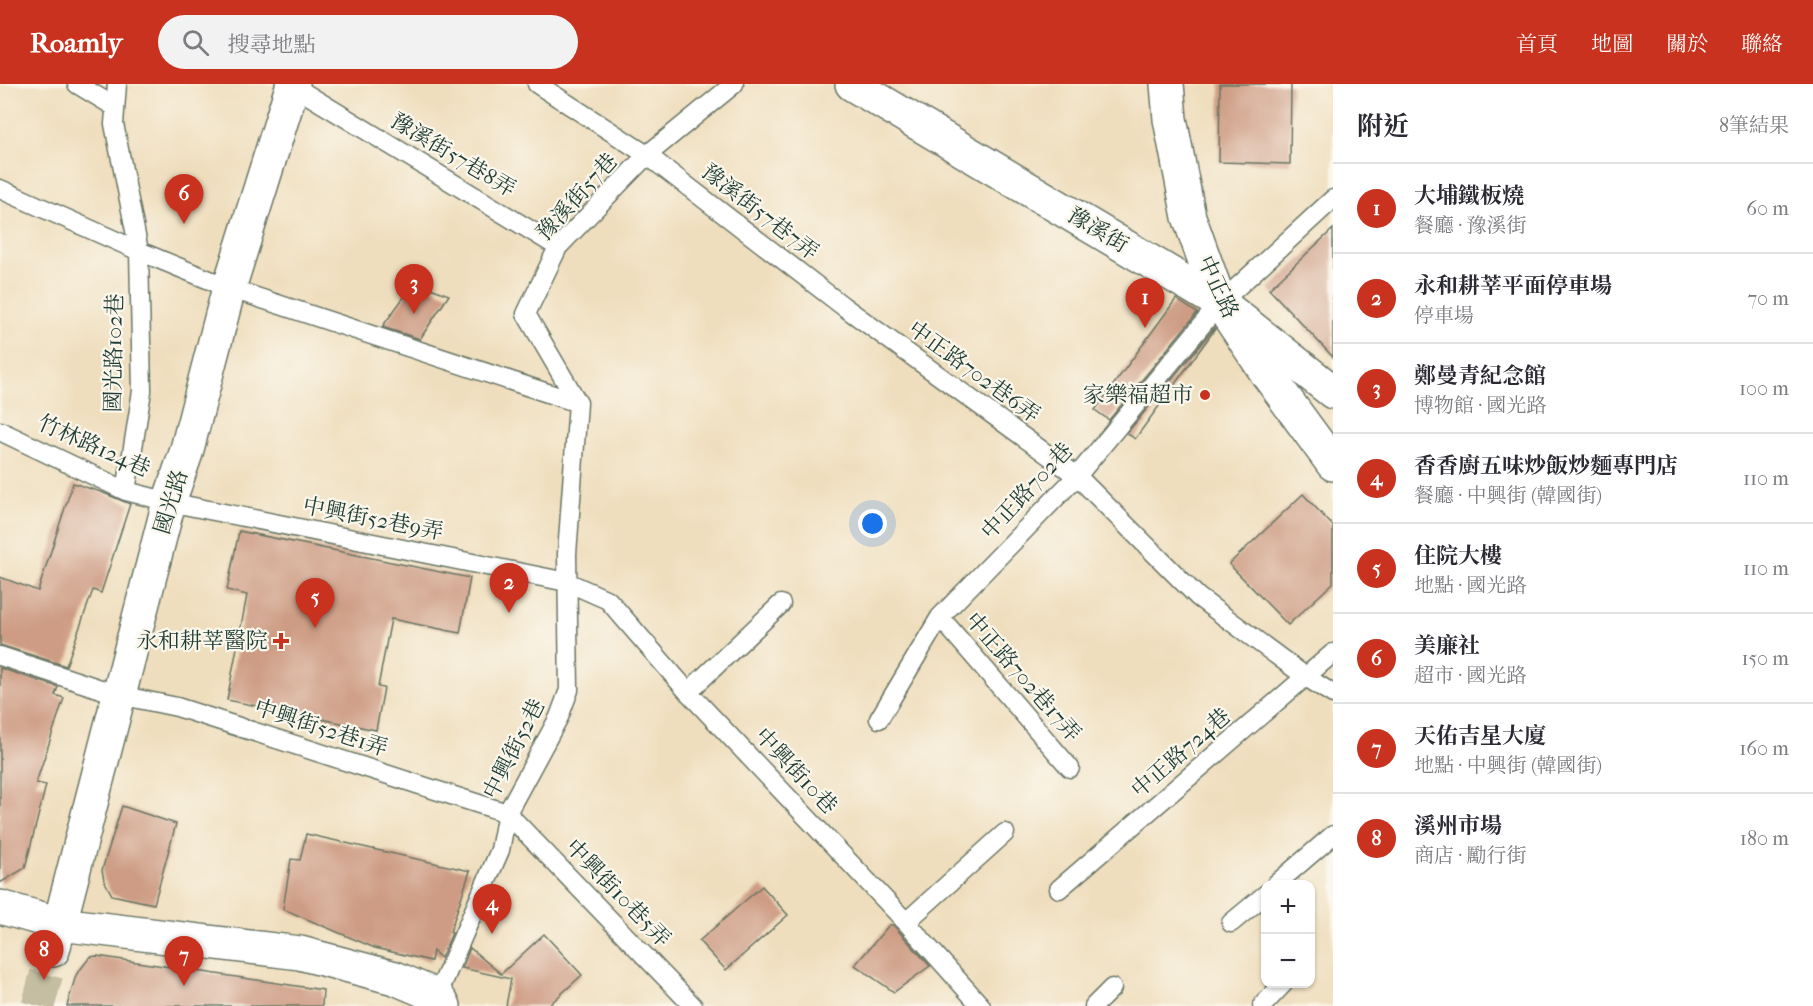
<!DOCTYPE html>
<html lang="zh-TW">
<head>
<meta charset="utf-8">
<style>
	:root { --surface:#fff; --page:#f2f2f3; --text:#2b2b33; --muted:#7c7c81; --line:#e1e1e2; --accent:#c8321e }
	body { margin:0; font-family:"IM FELL French Canon","Noto Serif TC",serif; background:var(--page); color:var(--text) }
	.controls { position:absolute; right:18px; bottom:18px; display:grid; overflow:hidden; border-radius:12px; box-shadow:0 2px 4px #0004 }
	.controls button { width:54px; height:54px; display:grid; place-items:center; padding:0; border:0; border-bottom:2px solid var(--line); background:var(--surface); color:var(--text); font:30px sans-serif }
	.you { position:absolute; left:873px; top:440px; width:21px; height:21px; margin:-15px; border:4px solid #fff; border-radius:50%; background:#1a73e8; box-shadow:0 0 0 9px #1a73e833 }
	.badge { display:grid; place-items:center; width:39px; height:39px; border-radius:50%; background:var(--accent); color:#fff; font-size:20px; font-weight:700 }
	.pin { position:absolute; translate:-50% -50px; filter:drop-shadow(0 2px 3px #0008) }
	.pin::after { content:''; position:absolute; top:32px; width:21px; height:18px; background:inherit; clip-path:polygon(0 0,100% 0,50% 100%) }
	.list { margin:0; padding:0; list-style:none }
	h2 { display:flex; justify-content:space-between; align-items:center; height:78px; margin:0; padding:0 24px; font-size:26px }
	h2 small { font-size:20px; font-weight:400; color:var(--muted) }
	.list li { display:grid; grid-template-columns:39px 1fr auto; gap:18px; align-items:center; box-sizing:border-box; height:90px; padding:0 24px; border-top:2px solid var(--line) }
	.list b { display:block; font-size:22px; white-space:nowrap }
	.list p { margin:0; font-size:20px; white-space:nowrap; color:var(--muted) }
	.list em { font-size:20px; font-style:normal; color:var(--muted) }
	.icon { flex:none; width:33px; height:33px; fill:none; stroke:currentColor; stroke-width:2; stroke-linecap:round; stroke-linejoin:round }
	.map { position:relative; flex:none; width:1333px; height:922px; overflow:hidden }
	header { display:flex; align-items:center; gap:36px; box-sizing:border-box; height:84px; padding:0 30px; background:var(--accent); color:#fff }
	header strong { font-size:28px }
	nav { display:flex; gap:33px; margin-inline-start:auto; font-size:21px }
	.search { width:420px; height:54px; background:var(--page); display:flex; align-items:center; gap:15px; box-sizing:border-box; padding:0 21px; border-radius:33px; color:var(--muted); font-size:22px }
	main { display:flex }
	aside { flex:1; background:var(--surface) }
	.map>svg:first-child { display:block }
</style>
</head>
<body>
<header>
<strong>Roamly</strong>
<div class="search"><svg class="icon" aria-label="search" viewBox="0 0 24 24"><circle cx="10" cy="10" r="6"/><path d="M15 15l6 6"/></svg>搜尋地點</div>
<nav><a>首頁</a><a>地圖</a><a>關於</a><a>聯絡</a></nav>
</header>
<main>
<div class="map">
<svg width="1333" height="922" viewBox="0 0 1333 922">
	<rect width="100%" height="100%" fill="#fbf7ec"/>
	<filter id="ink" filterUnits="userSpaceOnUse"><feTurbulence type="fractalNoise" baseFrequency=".0167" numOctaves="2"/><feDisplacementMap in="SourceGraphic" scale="12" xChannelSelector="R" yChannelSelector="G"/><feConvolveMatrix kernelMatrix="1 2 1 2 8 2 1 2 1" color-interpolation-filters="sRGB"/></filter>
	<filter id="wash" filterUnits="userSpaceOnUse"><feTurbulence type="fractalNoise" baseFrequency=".008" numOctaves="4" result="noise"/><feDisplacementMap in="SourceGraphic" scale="24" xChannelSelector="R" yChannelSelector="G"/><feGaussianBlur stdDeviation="1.35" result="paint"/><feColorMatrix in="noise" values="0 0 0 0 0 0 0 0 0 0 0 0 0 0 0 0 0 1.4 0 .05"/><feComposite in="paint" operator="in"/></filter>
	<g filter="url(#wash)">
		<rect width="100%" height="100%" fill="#efdebd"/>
		<g id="blocks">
			<!-- building -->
			<path fill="#ce9c84" d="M1220 0H1291L1290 80 1219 78Z
				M1333 145V273L1269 205Z
				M415 198 449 211 420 255 382 243Z
				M1176 215 1197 229 1109 336 1095 326Z
				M1214 244 1215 245 1135 355 1127 349Z
				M73 399 101 408 130 420 101 509 93 506 66 582 0 561V493L38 507Z
				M1303 410 1333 442V499L1288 541 1229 480Z
				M239 447 470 494 460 549 391 535 378 603 384 604 376 646 227 616 247 511 227 506Z
				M0 584 58 603 55 611 64 614 36 699 46 701 25 784 0 799Z
				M122 722 176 740 154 820 112 811 104 796 102 786Z
				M306 750 470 787 450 848 452 849 441 874 433 867 431 877 375 864 283 825 291 775 300 776Z
				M762 802 788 831 726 886 699 857Z
				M889 841H893L930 882 894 908 855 881Z
				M544 850 582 891 548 922H506L511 895 462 884 470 864 501 890Z
				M97 872 323 906 322 922H67L76 891 90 873Z"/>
		</g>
	</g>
	<g filter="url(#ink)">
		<use href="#blocks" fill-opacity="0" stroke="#687564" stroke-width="1.5"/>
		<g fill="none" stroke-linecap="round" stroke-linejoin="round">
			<!-- street-tunnel -->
			<path stroke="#c5bea2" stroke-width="33" stroke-dasharray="33 16" stroke-linecap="butt" d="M38 922 53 866"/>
			<!-- lane casing -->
			<g stroke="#687564" stroke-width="21">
				<path id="lane" d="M77 0 115 23
					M117 0 114 40 139 167 142 307 126 407
					M290 0 558 163
					M537 0 647 71 843 222 1077 392 1198 513 1306 593 1333 610
					M0 105 139 167 229 204 578 319
					M0 347 126 407 169 418 567 498 608 516 688 608 906 838 981 922
					M940 533 1070 684
					M0 572 119 611 177 623 507 729 693 922
					M688 608 781 520
					M879 635 940 533 1077 392 1220 219 1333 115
					M1276 800 1333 751
					M1059 805 1333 569
					M906 838 1005 749
					M1231 839 1266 810
					M435 917 500 766 507 729 559 633 569 606 567 470 578 319 526 230 558 163 647 71 734 0
					M1094 922 1112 904
					M1262 922 1283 900"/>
			</g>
			<!-- street casing -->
			<g stroke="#687564" stroke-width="36">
				<path id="street" d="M852 0 1220 219 1333 308
					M0 823 60 840 300 869 395 894 437 912 444 922
					M53 866 169 418 186 369 229 204 293 0"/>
			</g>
			<!-- secondary casing -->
			<g stroke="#687564" stroke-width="36">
				<path id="secondary" d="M1167 0 1170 35 1189 133 1220 219 1268 291 1333 380"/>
			</g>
			<!-- lane -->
			<use href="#lane" stroke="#fff" stroke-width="18"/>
			<!-- street -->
			<use href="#street" stroke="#fff" stroke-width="33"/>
			<!-- secondary -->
			<use href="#secondary" stroke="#fff" stroke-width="33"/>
		</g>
	</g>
	<!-- markers -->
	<g fill="#c8321e" stroke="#fbf7ec" stroke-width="2">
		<circle cx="1205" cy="311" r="6"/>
		<path d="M278 548h6v6h6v6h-6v6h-6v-6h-6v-6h6z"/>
	</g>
	<g text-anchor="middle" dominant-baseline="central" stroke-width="4.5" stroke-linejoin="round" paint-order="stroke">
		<!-- street labels -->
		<g font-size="22" fill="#1f3d34" stroke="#fbf7ec">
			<text transform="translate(453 71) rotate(31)">豫溪街57巷8弄</text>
			<text transform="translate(577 113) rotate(-48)">豫溪街57巷</text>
			<text transform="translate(760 128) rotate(38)">豫溪街57巷7弄</text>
			<text transform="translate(1098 146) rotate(31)">豫溪街</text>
			<text transform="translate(1218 203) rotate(65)">中正路</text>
			<text transform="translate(114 269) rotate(-89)">國光路102巷</text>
			<text transform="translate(974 288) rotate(36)">中正路702巷6弄</text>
			<text transform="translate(94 362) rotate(24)">竹林路124巷</text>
			<text transform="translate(1027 407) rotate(-47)">中正路702巷</text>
			<text transform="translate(171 418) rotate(-73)">國光路</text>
			<text transform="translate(373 435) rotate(11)">中興街52巷9弄</text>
			<text transform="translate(1023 593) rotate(49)">中正路702巷17弄</text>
			<text transform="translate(321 644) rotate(18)">中興街52巷1弄</text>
			<text transform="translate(514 665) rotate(-63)">中興街52巷</text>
			<text transform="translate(1181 669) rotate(-41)">中正路724巷</text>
			<text transform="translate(796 687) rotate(47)">中興街10巷</text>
			<text transform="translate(618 809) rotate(46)">中興街10巷5弄</text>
		</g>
		<!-- poi labels -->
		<g font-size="22" fill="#1f3d34" stroke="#fbf7ec" text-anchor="end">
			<text x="1193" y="311">家樂福超市</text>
			<text x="268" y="557">永和耕莘醫院</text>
		</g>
	</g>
</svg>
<div class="controls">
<button>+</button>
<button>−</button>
</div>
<div class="you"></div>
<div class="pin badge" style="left:1145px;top:244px">1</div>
<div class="pin badge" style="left:509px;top:529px">2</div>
<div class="pin badge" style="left:414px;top:230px">3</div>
<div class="pin badge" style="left:492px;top:850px">4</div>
<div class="pin badge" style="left:315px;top:544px">5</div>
<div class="pin badge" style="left:184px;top:140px">6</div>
<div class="pin badge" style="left:184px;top:902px">7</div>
<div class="pin badge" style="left:44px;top:896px">8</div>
</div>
<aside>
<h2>附近<small>8筆結果</small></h2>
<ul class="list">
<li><span class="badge">1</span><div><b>大埔鐵板燒</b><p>餐廳 · 豫溪街</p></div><em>60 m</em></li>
<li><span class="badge">2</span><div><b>永和耕莘平面停車場</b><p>停車場</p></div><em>70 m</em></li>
<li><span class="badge">3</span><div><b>鄭曼青紀念館</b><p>博物館 · 國光路</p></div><em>100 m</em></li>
<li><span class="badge">4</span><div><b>香香廚五味炒飯炒麵專門店</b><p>餐廳 · 中興街 (韓國街)</p></div><em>110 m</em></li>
<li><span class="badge">5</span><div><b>住院大樓</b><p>地點 · 國光路</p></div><em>110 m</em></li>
<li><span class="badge">6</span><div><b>美廉社</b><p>超市 · 國光路</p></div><em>150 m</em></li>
<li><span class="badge">7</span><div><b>天佑吉星大廈</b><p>地點 · 中興街 (韓國街)</p></div><em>160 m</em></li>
<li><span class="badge">8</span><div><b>溪州市場</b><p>商店 · 勵行街</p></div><em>180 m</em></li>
</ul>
</aside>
</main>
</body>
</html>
